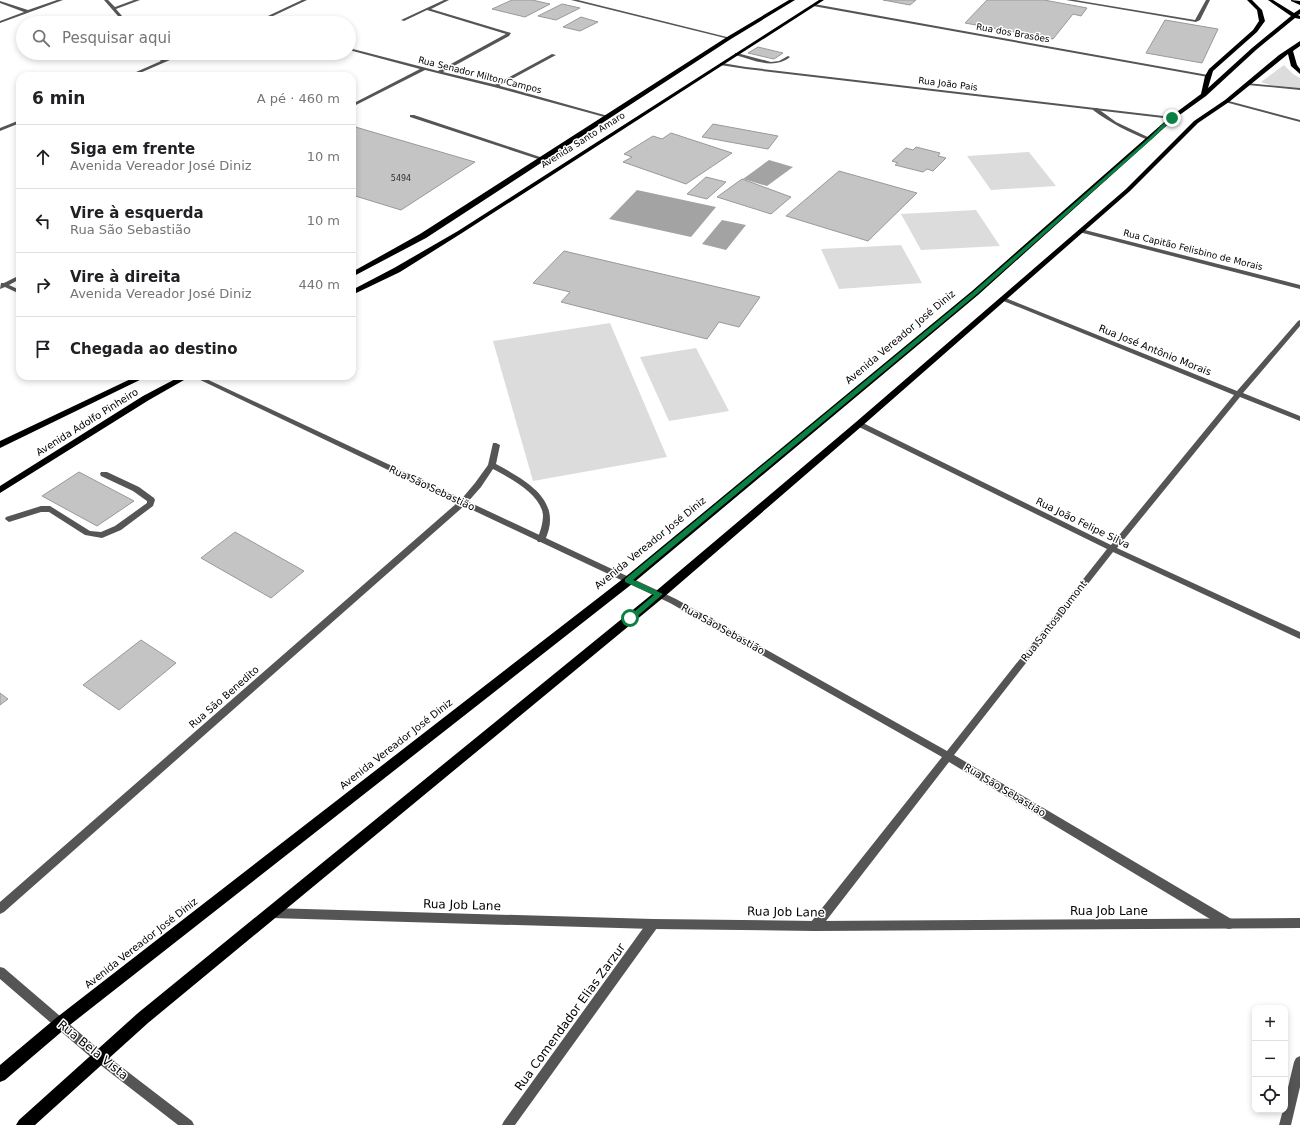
<!DOCTYPE html>
<html lang="pt">
<head>
<meta charset="utf-8">
<style>
	:root { --surface:#fff; --page:#f6f6f6; --text:#202124; --muted:#757577; --line:#e0e0e0 }
	body { margin:0; font-family:"DejaVu Sans",sans-serif; background:var(--page); color:var(--text) }
	.controls { position:absolute; right:12px; bottom:12px; display:grid; overflow:hidden; border-radius:8px; box-shadow:0 2px 6px #0003 }
	.controls button { width:36px; height:36px; display:grid; place-items:center; padding:0; border:0; border-bottom:1px solid var(--line); background:var(--surface); color:var(--text); font:20px sans-serif }
	.stop { position:absolute; width:12px; height:12px; margin:-9px; border:3px solid #0b8043; border-radius:50%; background:#fff }
	.stop.end { background:#0b8043; border-color:#fff; box-shadow:0 1px 4px #0008 }
	.list { margin:0; padding:0; list-style:none }
	h2 { display:flex; justify-content:space-between; align-items:center; height:52px; margin:0; padding:0 16px; font-size:17px }
	h2 small { font-size:13px; font-weight:400; color:var(--muted) }
	.list li { display:grid; grid-template-columns:26px 1fr auto; gap:12px; align-items:center; box-sizing:border-box; height:64px; padding:0 16px; border-top:1px solid var(--line) }
	.list b { display:block; font-size:15px; white-space:nowrap }
	.list p { margin:0; font-size:13px; white-space:nowrap; color:var(--muted) }
	.list em { font-size:13px; font-style:normal; color:var(--muted) }
	.icon { flex:none; width:22px; height:22px; fill:none; stroke:currentColor; stroke-width:2; stroke-linecap:round; stroke-linejoin:round }
	.map { position:relative; flex:none; width:1300px; height:1125px; overflow:hidden }
	.search { position:absolute; background:var(--surface); box-shadow:0 2px 6px #0003; left:16px; top:16px; width:340px; height:44px; display:flex; align-items:center; gap:10px; box-sizing:border-box; padding:0 14px; border-radius:22px; color:var(--muted); font-size:15px }
	.panel { position:absolute; background:var(--surface); box-shadow:0 2px 6px #0003; left:16px; top:72px; width:340px; height:308px; border-radius:12px }
	.map>svg:first-child { display:block }
</style>
</head>
<body>
<div class="map">
<svg width="1300" height="1125" viewBox="0 0 1300 1125">
	<rect width="100%" height="100%" fill="#fff"/>
	<!-- green -->
	<path fill="#dcdcdc" d="M1284 65 1293 74 1300 78V88L1270 85 1261 82Z
		M1029 152 1056 186 991 190 967 156Z
		M976 210 1000 246 921 250 901 214Z
		M901 245 922 283 839 289 821 249Z
		M610 323 667 457 533 481 493 341Z
		M696 348 729 411 669 421 640 357Z"/>
	<!-- water -->
	<path fill="#a3a3a3" d="M769 160 793 167 767 186 743 179Z
		M637 190 716 207 691 237 609 219Z
		M722 220 746 225 726 250 702 244Z"/>
	<!-- building -->
	<path fill="#c4c4c4" stroke="#999" d="M512 0H532L550 4 525 17 492 9Z
		M883 0H916L910 5Z
		M987 0H1044L1087 8 1081 16 1073 14 1053 39 965 23Z
		M562 4 580 8 556 20 538 16Z
		M581 17 598 22 580 31 563 27Z
		M1165 20 1218 29 1202 63 1146 53Z
		M758 47 783 53 774 59 748 53Z
		M713 124 778 136 768 149 702 137Z
		M352 126 475 162 401 210 352 195Z
		M671 133 732 153 686 184 623 162 632 157 624 154 653 136 662 139Z
		M916 147 940 153 938 156 946 158 933 171 927 169 923 172 895 165 898 163 892 161 906 148 913 150Z
		M839 171 917 193 868 241 786 216Z
		M706 177 726 182 707 199 687 194Z
		M742 179 791 197 771 214 717 197Z
		M564 251 760 297 739 327 719 322 707 339 561 302 570 292 533 283Z
		M79 472 134 501 97 526 42 496Z
		M235 532 304 571 271 598 201 558Z
		M141 640 176 663 119 710 83 685Z
		M0 693 8 699 0 705Z"/>
	<g fill="none" stroke-linecap="round" stroke-linejoin="round">
		<!-- service -->
		<path fill="#555" fill-rule="evenodd" d="M1066 0H1075L1195 20 1206 0H1210L1200 20 1196 22Z
			M291 53H297L283 60 279 59Z
			M737 53 771 62 779 61 788 56 790 57C774 70 753 60 735 55V53Z
			M552 54 556 55 497 87 493 86Z
			M1093 108H1097L1116 122 1152 139 1148 140C1129 132 1110 123 1093 110Z
			M493 443H496L500 445 496 464C527 481 565 501 544 542H538L537 540C540 532 543 524 543 515 541 494 510 478 493 469L481 487 466 504 463 505 459 502 475 483 488 465Z
			M101 472H107L139 487 154 498 155 500 153 506 121 530 102 538 85 535 49 512H41L9 522 5 519 6 517 41 506H50L90 531 101 532 115 526 147 503V501L133 491 101 476 100 474Z"/>
		<!-- minor -->
		<path fill="#555" fill-rule="evenodd" d="M57 0H63L0 23V21L24 12 0 3V1L28 10Z
			M104 0H108L115 7 134 0H140L116 9 128 23H124Z
			M302 0H307L258 23H253Z
			M444 0H449L431 9 511 33 509 36 443 72 497 85 608 116V118L494 87 425 70 352 107V104L420 69 349 50V48L438 71 506 34 427 10 404 21 401 20Z
			M571 0H578L731 38 729 39Z
			M814 4 1208 75 1210 76 1208 77 813 6Z
			M153 53H158L165 59 180 53H186L133 76H127L161 61Z
			M722 63 746 67 1172 117 1174 118 1172 119 746 69 720 65V63Z
			M1246 83 1300 88V90L1248 85H1246Z
			M1225 100 1300 120V122L1225 102Z
			M410 115H414L546 159 541 160 410 117Z
			M20 120V123L0 131V128Z
			M1081 229 1300 285V289L1079 232 1078 231Z
			M20 275V279L9 285 20 290V294L5 287 0 289 1 283H4Z
			M1003 297 1237 391 1298 321 1300 320V326L1243 393 1300 416V421L1240 397 1117 548 1300 632V639L1113 552 954 755 1233 920 1234 924 1233 928 1229 929 1225 928 949 762 819 930 815 931 811 930 810 926 811 922 942 757 670 603 464 506 4 912 0 914V902L457 503 192 376H200L676 599 947 751 1107 549 857 426 855 424 857 422H861L1111 545 1234 395 1001 300V298Z
			M653 919 657 920 658 924 657 928 515 1125H502L504 1121 649 920Z
			M0 967 4 968 102 1052 192 1121 194 1125H178L94 1060 0 979Z
			M1300 1056V1087L1291 1125H1279L1283 1110H1285V1100L1294 1062 1296 1058Z"/>
		<!-- tertiary -->
		<path fill="#555" fill-rule="evenodd" d="M271 908 653 919 815 921 1300 918V928L815 931 653 929 271 918 267 917 266 913 267 909Z"/>
		<!-- primary -->
		<path fill="#000" fill-rule="evenodd" d="M789 0H795L731 39 426 238 352 277V272L420 234 727 37Z
			M819 0H824L462 233 400 272 352 295V290L394 268 458 231Z
			M1247 0H1252L1262 10 1265 21 1257 32 1213 71 1208 88 1252 48 1291 16 1268 0H1273L1294 13 1300 9V14L1298 15 1300 16V19L1295 18 1256 50 1206 96 1174 119 978 295 632 584 66 1028 5 1080 0 1082V1065L56 1018 624 578 972 291 1170 117 1201 94 1205 76 1209 69 1253 30 1259 21 1257 10Z
			M1291 0 1300 1V5L1291 1Z
			M1300 41V46L1293 51 1297 65 1300 69V74L1291 66 1288 54 1229 102 1198 123 1130 191 862 426 664 597 148 1023 35 1125H16L19 1120 138 1013 656 591 856 422 1126 189 1194 121 1225 100 1279 55Z
			M137 376H148L0 448V441Z
			M181 376H191L149 400 0 493V486L143 396Z"/>
	</g>
	<!-- route -->
	<path fill="#0b8043" d="M1170 117 1174 118 1152 139 977 294 633 580 663 594 633 620H628V617L654 595 625 582V579L973 292 1149 138Z"/>
	<g text-anchor="middle" dominant-baseline="central" stroke-width="3" stroke-linejoin="round" paint-order="stroke">
		<!-- number labels -->
		<g font-size="8" fill="#313131">
			<text x="401" y="178">5494</text>
		</g>
		<!-- far-street labels -->
		<g font-size="9" fill="#000" stroke="#fff">
			<text transform="translate(1013 33) rotate(10)">Rua dos Brasões</text>
			<text transform="translate(480 75) rotate(14)">Rua Senador Milton Campos</text>
			<text transform="translate(948 84) rotate(7)">Rua João Pais</text>
			<text transform="translate(583 140) rotate(-32)">Avenida Santo Amaro</text>
			<text transform="translate(1193 250) rotate(14)">Rua Capitão Felisbino de Morais</text>
		</g>
		<!-- street labels -->
		<g font-size="10" fill="#000" stroke="#fff">
			<text transform="translate(900 337) rotate(-40)">Avenida Vereador José Diniz</text>
			<text transform="translate(1155 350) rotate(22)">Rua José Antônio Morais</text>
			<text transform="translate(87 422) rotate(-32)">Avenida Adolfo Pinheiro</text>
			<text transform="translate(432 488) rotate(25)">Rua São Sebastião</text>
			<text transform="translate(1083 523) rotate(26)">Rua João Felipe Silva</text>
			<text transform="translate(650 543) rotate(-39)">Avenida Vereador José Diniz</text>
			<text transform="translate(1054 621) rotate(-52)">Rua Santos Dumont</text>
			<text transform="translate(723 629) rotate(29)">Rua São Sebastião</text>
			<text transform="translate(224 697) rotate(-41)">Rua São Benedito</text>
			<text transform="translate(396 744) rotate(-38)">Avenida Vereador José Diniz</text>
			<text transform="translate(1005 790) rotate(31)">Rua São Sebastião</text>
			<text transform="translate(141 943) rotate(-38)">Avenida Vereador José Diniz</text>
		</g>
		<!-- near-street labels -->
		<g font-size="12" fill="#000" stroke="#fff">
			<text transform="translate(462 905) rotate(2)">Rua Job Lane</text>
			<text x="1109" y="911">Rua Job Lane</text>
			<text transform="translate(786 912) rotate(1)">Rua Job Lane</text>
			<text transform="translate(570 1017) rotate(-54)">Rua Comendador Elias Zarzur</text>
			<text transform="translate(93 1050) rotate(39)">Rua Bela Vista</text>
		</g>
	</g>
</svg>
<div class="controls">
<button>+</button>
<button>−</button>
<button><svg class="icon" aria-label="locate" viewBox="0 0 24 24"><circle cx="12" cy="12" r="6"/><path d="M12 2v4M12 18v4M2 12h4M18 12h4"/></svg></button>
</div>
<div class="stop" style="left:630px;top:618px"></div>
<div class="stop end" style="left:1172px;top:118px"></div>
<div class="search"><svg class="icon" aria-label="search" viewBox="0 0 24 24"><circle cx="10" cy="10" r="6"/><path d="M15 15l6 6"/></svg>Pesquisar aqui</div>
<section class="panel">
<h2>6 min<small>A pé · 460 m</small></h2>
<ul class="list">
<li><svg class="icon" aria-label="ahead" viewBox="0 0 24 24"><path d="M12 20V5M6 11l6-6 6 6"/></svg><div><b>Siga em frente</b><p>Avenida Vereador José Diniz</p></div><em>10 m</em></li>
<li><svg class="icon" aria-label="left" viewBox="0 0 24 24"><path d="M17 20v-9H6M10 6l-5 5 5 5"/></svg><div><b>Vire à esquerda</b><p>Rua São Sebastião</p></div><em>10 m</em></li>
<li><svg class="icon" aria-label="right" viewBox="0 0 24 24"><path d="M7 20v-9h11M14 6l5 5-5 5"/></svg><div><b>Vire à direita</b><p>Avenida Vereador José Diniz</p></div><em>440 m</em></li>
<li><svg class="icon" aria-label="arrive" viewBox="0 0 24 24"><path d="M6 21V4h12l-3 4 3 4H6"/></svg><div><b>Chegada ao destino</b></div></li>
</ul>
</section>
</div>
</body>
</html>
